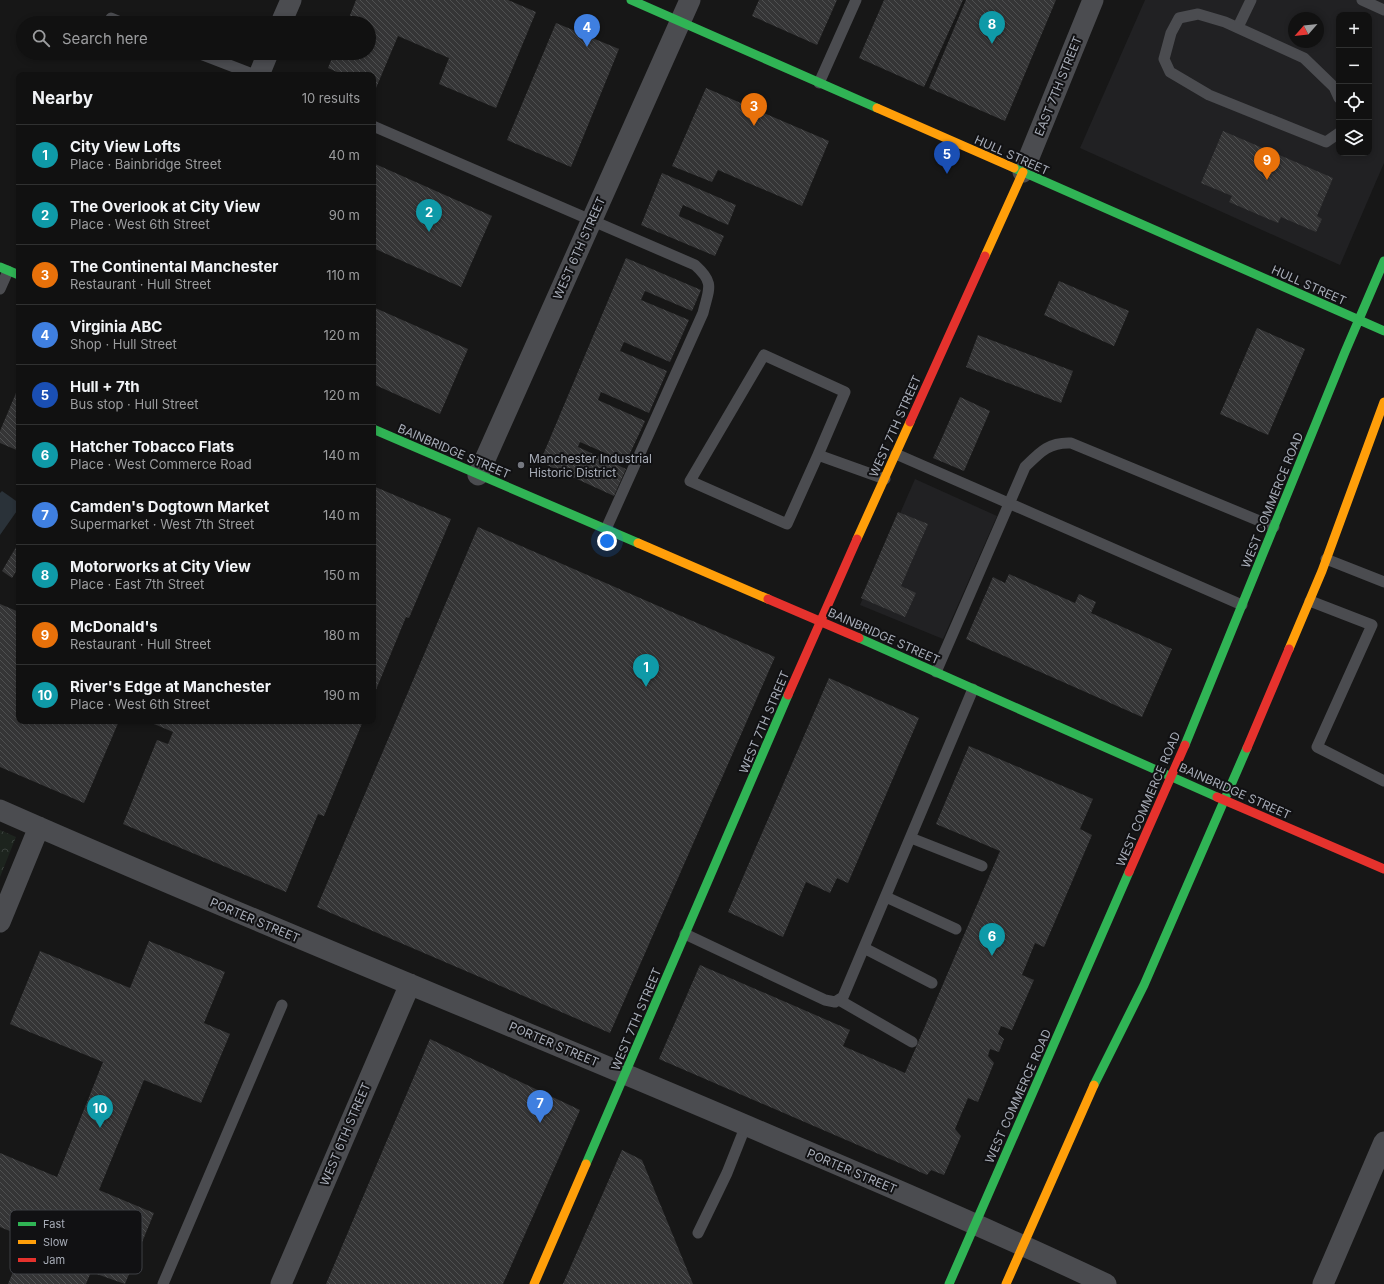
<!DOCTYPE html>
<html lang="en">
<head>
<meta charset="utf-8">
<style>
	:root { --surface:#111; --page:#1a1a1a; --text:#f1f3f6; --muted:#9c9d9f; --line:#303131; --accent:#8c9099 }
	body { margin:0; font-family:Inter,sans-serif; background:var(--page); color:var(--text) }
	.controls { position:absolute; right:12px; top:12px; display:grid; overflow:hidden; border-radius:8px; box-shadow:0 2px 6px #0003 }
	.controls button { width:36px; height:36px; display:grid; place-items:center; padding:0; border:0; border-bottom:1px solid var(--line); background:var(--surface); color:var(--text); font:20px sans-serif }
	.compass { position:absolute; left:1288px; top:12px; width:36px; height:36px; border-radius:50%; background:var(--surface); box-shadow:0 2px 6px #0003; rotate:242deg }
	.you { position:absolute; left:607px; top:541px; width:14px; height:14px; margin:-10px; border:3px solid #fff; border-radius:50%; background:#1a73e8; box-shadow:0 0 0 6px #1a73e833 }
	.badge { display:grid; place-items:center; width:26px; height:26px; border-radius:50%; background:var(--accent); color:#fff; font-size:13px; font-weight:700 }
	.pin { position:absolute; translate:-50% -33px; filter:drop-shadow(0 1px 2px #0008) }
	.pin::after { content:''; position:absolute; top:21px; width:14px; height:12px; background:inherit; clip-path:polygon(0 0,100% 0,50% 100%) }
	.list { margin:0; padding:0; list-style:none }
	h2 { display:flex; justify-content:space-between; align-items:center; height:52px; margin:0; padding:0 16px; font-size:17px }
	h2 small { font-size:13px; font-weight:400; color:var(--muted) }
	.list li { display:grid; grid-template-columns:26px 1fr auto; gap:12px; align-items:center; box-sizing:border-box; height:60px; padding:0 16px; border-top:1px solid var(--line) }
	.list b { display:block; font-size:15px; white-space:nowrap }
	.list p { margin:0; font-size:13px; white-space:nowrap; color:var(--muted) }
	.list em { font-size:13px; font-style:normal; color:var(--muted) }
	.icon { flex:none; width:22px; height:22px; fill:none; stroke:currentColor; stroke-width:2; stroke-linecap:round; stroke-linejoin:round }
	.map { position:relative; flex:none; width:1384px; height:1284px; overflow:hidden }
	.search { position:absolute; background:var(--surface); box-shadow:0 2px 6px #0003; left:16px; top:16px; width:360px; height:44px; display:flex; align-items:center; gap:10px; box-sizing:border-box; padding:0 14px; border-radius:22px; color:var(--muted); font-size:15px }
	.panel { position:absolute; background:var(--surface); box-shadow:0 2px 6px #0003; left:16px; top:72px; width:360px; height:652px; border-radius:8px }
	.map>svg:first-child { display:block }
</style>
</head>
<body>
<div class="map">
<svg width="1384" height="1284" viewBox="0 0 1384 1284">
	<defs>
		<pattern id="park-crowns" width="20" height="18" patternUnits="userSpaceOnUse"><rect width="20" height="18" fill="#1d241e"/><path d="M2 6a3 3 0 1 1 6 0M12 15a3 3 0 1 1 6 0" fill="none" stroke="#3b413d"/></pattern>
		<pattern id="building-back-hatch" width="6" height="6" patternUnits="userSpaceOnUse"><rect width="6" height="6" fill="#353536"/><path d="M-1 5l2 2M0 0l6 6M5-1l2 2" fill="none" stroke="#4f5051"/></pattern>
	</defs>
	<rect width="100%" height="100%" fill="#171717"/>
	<!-- built -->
	<path fill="#212123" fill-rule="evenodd" d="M1145 0H1384V163L1340 265 1080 148ZM1339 15H1369V153H1339ZM1294 18H1318V42H1294Z
		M915 479 997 516 943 639 860 605Z"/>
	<!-- park -->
	<path fill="url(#park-crowns)" d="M0 830 16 837 0 877Z"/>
	<!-- water -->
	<path fill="#2a3239" d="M2 491 19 503V508L0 535V493Z"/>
	<!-- building -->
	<path fill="url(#building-back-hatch)" d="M356 0H508L536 12 496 108 439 84 449 58 398 36 376 88 373 87V75H344L328 68 334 53H369V23H347Z
		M759 0H837L817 45 752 16Z
		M884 0H963L924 87 859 58Z
		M966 0H1056L1005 121 929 88Z
		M556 23 619 49 571 167 507 140Z
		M706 88 829 141 802 206 718 170 712 182 672 166Z
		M1223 131 1333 178 1317 216 1322 219 1316 232 1281 217 1278 223 1229 202 1232 196 1201 183Z
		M373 163 492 216 461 287 373 248Z
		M662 173 736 205 728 225 683 205 680 212 679 216 724 236 715 256 641 225Z
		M626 258 701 290 692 311 645 291 641 300 689 320 670 362 624 342 620 351 667 371 649 413 601 392 598 400 645 421 626 462 580 442 578 447 626 469 614 496 540 462Z
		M1059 281 1129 311 1114 346 1044 315Z
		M373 307 468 349 440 414 373 384Z
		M1257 328 1305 349 1268 435 1220 414Z
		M978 335 1073 371 1061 403 966 367Z
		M19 386V451L0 443V431Z
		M960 397 990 411 964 471 933 458Z
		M373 486 451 519 409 618 406 617 373 697Z
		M898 512 928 524 901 586 916 593 905 617 861 598Z
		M478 527 775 657 610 1033 317 907Z
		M19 542V567L12 578 2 571Z
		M1009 574 1075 603 1079 594 1096 602 1091 613 1172 649 1142 717 966 639 993 577 1005 583Z
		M0 604 19 612V721H119L84 803 0 767Z
		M829 678 919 718 848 883 837 878 830 893 806 882 783 937 728 912Z
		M147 721H363L324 816 318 814 286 892 123 824 157 740 168 744 173 732Z
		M969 746 1093 799 1080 829 1092 835 1044 947 1035 943 1022 975 1034 980 1012 1030 1001 1026 998 1034 1004 1039 999 1052 990 1049 988 1056 994 1063 978 1102 968 1098 955 1129 961 1136 944 1175 931 1170 927 1175 659 1059 700 965 850 1030 843 1046 905 1073 1000 851 936 824Z
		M149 941 225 972 204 1023 230 1034 201 1103 144 1080 99 1190 154 1213 125 1284 91 1272 86 1284H8L27 1238 0 1227V1153L57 1177 103 1062 10 1024 40 951 130 988Z
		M430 1039 580 1110 503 1284H326Z
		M622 1150 642 1160 693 1284H563Z"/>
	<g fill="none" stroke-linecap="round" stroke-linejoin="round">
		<!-- lane -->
		<path stroke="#4b4c50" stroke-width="11" d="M1362 0 1384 10
			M111 18 123 23
			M1238 27 1251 0
			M198 53 255 75
			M819 83 856 0
			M1339 98 1334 87 1304 58 1225 22 1198 14 1179 18 1171 33 1164 59 1170 72 1209 95 1326 142 1339 133
			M373 126 695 265C715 283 709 288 703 313L606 529
			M0 289 8 271
			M896 454 1242 605
			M818 455 845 392 764 355 690 481 787 524 818 455 885 479
			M1326 559 1384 582
			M1310 601 1372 625 1317 747 1384 781
			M936 672 1025 467C1040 452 1049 442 1071 443L1274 527
			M911 838 982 866
			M886 897 956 929
			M685 934 825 1000 835 1002 843 997 973 689
			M864 948 932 983
			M839 1000 912 1042
			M698 1233 727 1173 746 1125
			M163 1284 282 1005"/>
		<!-- street -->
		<path stroke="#4b4c50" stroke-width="21" d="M281 23 291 0
			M259 75 268 53
			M1023 172 1093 0
			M478 475 690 0
			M0 810C258 924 520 1028 780 1140 889 1186 998 1233 1106 1284
			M0 922 39 827
			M281 1284 410 984
			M1323 1284 1384 1142"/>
		<!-- fast -->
		<path stroke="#30b455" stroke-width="9" d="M631 0 877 108
			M1014 168 1384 331
			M0 267 19 275
			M373 429 638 543
			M859 638 1217 797
			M1185 745 1345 352 1384 261
			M1094 1085 1144 985 1247 748
			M586 1164 788 695
			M949 1284 1129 872"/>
		<!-- slow -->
		<path stroke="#ff9f0a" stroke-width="9" d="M877 108 1014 168
			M985 256 1023 172
			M857 539 910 422
			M638 543 768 599
			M1289 649 1322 571 1384 402
			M534 1284 586 1164
			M1006 1284 1094 1085"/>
		<!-- jam -->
		<path stroke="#e5322d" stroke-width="9" d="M910 422 985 256
			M768 599 859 638
			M788 695 857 539
			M1247 748 1289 649
			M1217 797 1384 869
			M1129 872 1185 745"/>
	</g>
	<!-- markers -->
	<circle fill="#757880" stroke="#111113" stroke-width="1.5" cx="521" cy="465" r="4"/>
	<g text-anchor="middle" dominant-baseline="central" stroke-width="4" stroke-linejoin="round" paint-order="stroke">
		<!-- street labels -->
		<g font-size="12" fill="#a8adb8" stroke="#111113">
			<text transform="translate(1058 86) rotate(-68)">EAST 7TH STREET</text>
			<text transform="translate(1012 155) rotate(24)">HULL STREET</text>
			<text transform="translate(579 248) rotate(-66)">WEST 6TH STREET</text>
			<text transform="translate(1309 285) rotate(24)">HULL STREET</text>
			<text transform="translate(895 426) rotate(-66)">WEST 7TH STREET</text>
			<text transform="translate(454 451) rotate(23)">BAINBRIDGE STREET</text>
			<text transform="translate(1272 500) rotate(-68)">WEST COMMERCE ROAD</text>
			<text transform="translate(884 636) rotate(24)">BAINBRIDGE STREET</text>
			<text transform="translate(764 722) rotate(-67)">WEST 7TH STREET</text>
			<text transform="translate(1235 791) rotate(24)">BAINBRIDGE STREET</text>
			<text transform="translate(1148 799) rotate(-67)">WEST COMMERCE ROAD</text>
			<text transform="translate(255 920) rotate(23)">PORTER STREET</text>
			<text transform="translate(636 1019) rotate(-67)">WEST 7TH STREET</text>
			<text transform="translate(554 1044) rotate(23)">PORTER STREET</text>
			<text transform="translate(1018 1096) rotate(-66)">WEST COMMERCE ROAD</text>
			<text transform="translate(345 1134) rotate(-67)">WEST 6TH STREET</text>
			<text transform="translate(852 1171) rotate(23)">PORTER STREET</text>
		</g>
		<!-- poi labels -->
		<g font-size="12" fill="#a8adb8" stroke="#111113" text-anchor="start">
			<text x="529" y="458">Manchester Industrial<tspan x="529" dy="14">Historic District</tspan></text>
		</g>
	</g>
	<!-- legend -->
	<rect x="10" y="1210" width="132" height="64" rx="6" fill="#111113" stroke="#3e4045" stroke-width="1"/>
	<rect x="18" y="1222" width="18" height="4" fill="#30b455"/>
	<rect x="18" y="1240" width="18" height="4" fill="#ff9f0a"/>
	<rect x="18" y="1258" width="18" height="4" fill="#e5322d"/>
	<g font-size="11" fill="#a8adb8">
		<text x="43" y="1228">Fast</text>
		<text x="43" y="1246">Slow</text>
		<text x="43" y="1264">Jam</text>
	</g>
</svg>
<div class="controls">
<button>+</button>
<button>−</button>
<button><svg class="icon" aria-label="locate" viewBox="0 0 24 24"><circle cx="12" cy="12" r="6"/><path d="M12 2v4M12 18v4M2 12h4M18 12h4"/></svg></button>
<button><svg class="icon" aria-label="layers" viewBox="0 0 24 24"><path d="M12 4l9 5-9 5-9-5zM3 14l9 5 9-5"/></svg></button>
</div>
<svg class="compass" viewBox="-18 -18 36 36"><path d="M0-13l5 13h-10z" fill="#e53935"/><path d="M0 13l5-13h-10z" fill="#9c9d9f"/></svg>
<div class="you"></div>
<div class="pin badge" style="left:646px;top:687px;background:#0f9aa8">1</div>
<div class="pin badge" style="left:429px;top:232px;background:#0f9aa8">2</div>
<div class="pin badge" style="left:754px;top:126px;background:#e8710a">3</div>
<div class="pin badge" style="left:587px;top:47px;background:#3f7fe0">4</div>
<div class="pin badge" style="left:947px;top:174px;background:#1a4fb4">5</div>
<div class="pin badge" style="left:992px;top:956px;background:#0f9aa8">6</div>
<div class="pin badge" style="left:540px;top:1123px;background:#3f7fe0">7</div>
<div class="pin badge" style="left:992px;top:44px;background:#0f9aa8">8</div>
<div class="pin badge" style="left:1267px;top:180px;background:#e8710a">9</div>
<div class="pin badge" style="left:100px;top:1128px;background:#0f9aa8">10</div>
<div class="search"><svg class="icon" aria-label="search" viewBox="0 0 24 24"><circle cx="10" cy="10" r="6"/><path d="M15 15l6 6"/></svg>Search here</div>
<section class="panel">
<h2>Nearby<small>10 results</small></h2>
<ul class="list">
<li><span class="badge" style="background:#0f9aa8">1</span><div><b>City View Lofts</b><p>Place · Bainbridge Street</p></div><em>40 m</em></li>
<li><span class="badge" style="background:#0f9aa8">2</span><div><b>The Overlook at City View</b><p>Place · West 6th Street</p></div><em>90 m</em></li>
<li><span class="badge" style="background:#e8710a">3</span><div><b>The Continental Manchester</b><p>Restaurant · Hull Street</p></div><em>110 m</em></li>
<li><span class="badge" style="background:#3f7fe0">4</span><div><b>Virginia ABC</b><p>Shop · Hull Street</p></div><em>120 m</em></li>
<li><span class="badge" style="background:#1a4fb4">5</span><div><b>Hull + 7th</b><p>Bus stop · Hull Street</p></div><em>120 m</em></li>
<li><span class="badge" style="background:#0f9aa8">6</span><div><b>Hatcher Tobacco Flats</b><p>Place · West Commerce Road</p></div><em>140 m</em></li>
<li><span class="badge" style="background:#3f7fe0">7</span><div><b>Camden's Dogtown Market</b><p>Supermarket · West 7th Street</p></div><em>140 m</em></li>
<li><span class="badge" style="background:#0f9aa8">8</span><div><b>Motorworks at City View</b><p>Place · East 7th Street</p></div><em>150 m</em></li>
<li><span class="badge" style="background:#e8710a">9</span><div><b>McDonald's</b><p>Restaurant · Hull Street</p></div><em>180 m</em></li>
<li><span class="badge" style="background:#0f9aa8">10</span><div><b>River's Edge at Manchester</b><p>Place · West 6th Street</p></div><em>190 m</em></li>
</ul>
</section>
</div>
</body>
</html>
